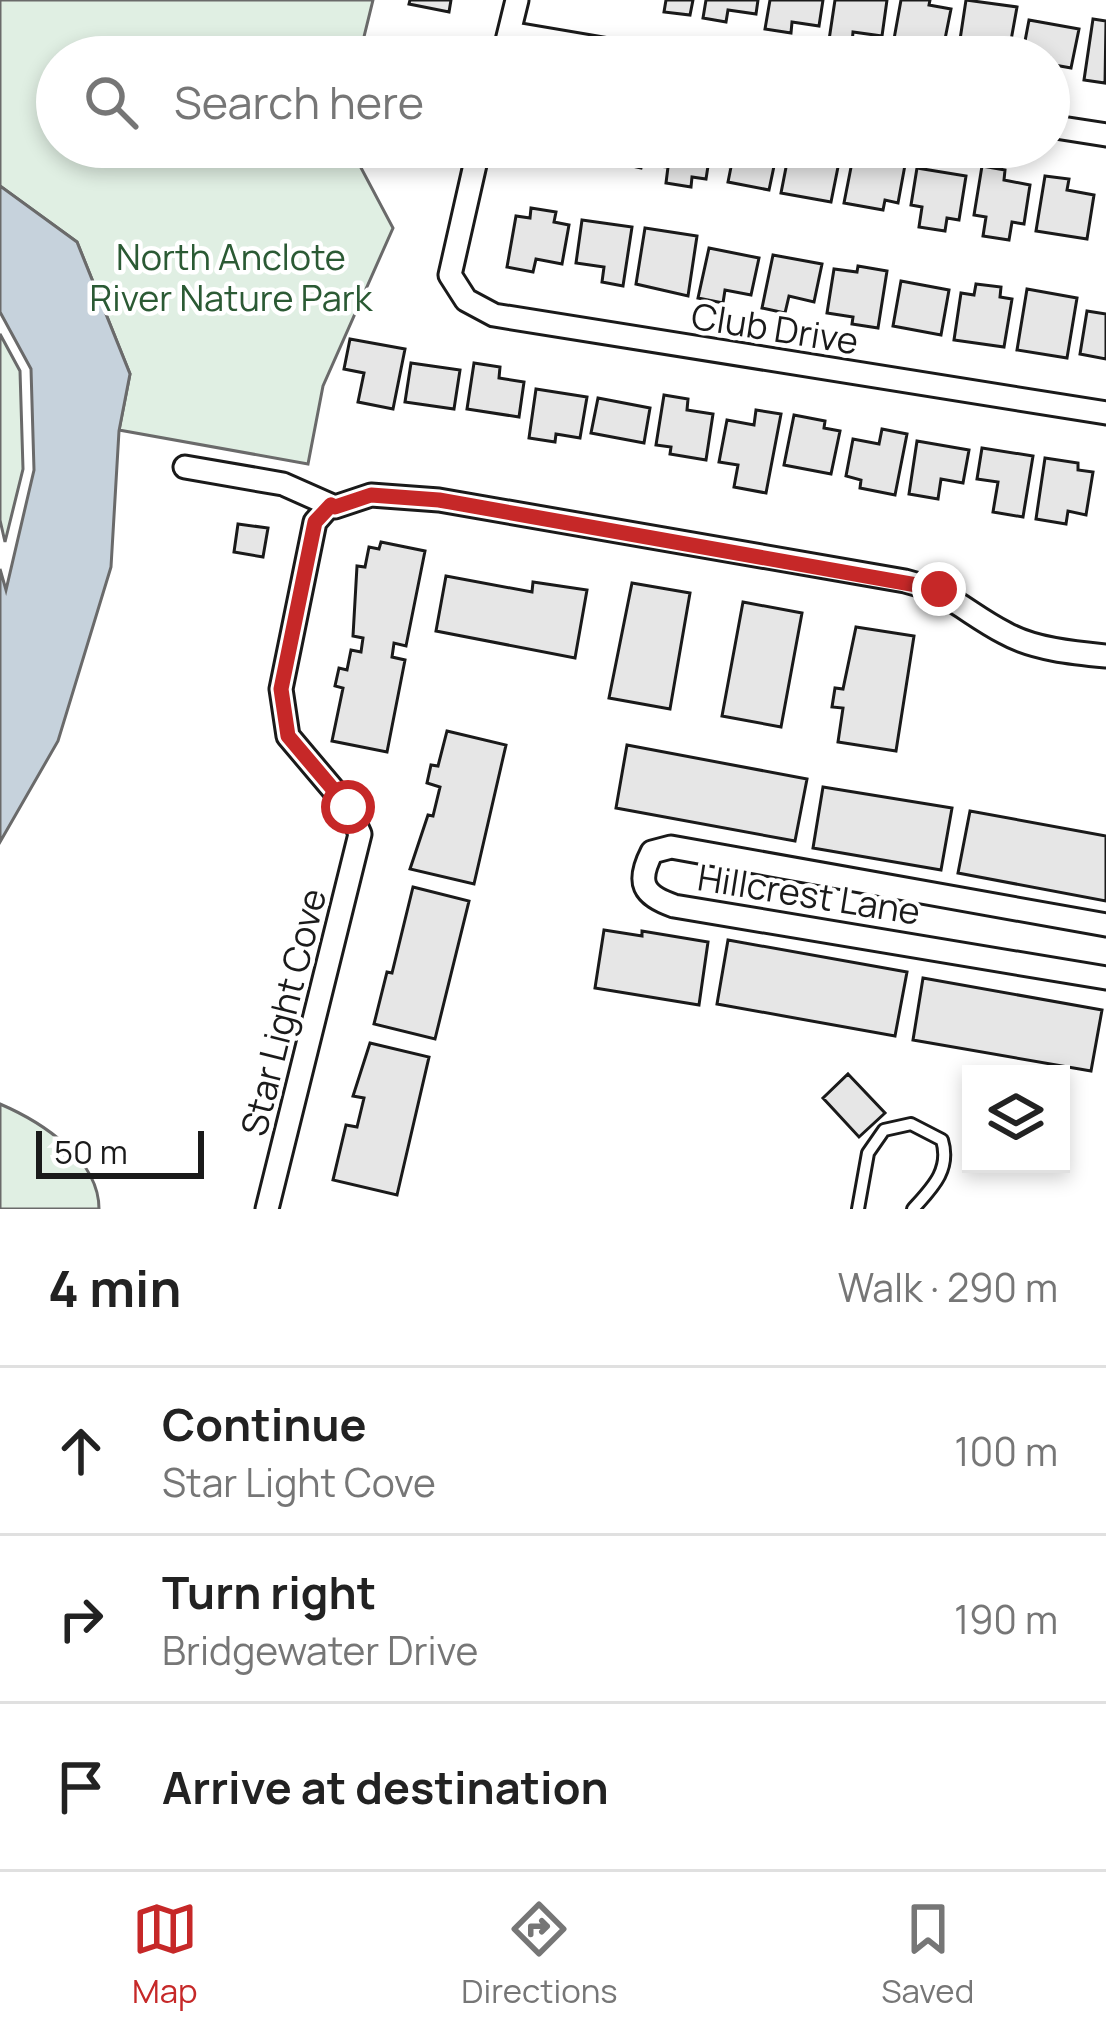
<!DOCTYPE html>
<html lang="en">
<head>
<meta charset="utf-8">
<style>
	:root { --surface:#fff; --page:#f2f2f2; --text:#222; --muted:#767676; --line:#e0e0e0; --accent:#c62828 }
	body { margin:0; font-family:Manrope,sans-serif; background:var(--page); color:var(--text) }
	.controls { position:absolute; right:36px; bottom:36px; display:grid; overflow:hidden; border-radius:0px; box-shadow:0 6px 18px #0003 }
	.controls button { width:108px; height:108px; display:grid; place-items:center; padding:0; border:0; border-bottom:3px solid var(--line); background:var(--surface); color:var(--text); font:60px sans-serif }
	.scale { position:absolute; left:36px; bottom:30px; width:168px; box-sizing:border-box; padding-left:12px; border:6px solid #1a1a1a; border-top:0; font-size:33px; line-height:42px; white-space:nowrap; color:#1a1a1a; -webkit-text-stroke:9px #fff; paint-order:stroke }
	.stop { position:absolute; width:36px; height:36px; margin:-27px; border:9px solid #c62828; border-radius:50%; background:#fff }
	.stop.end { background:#c62828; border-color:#fff; box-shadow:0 3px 12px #0008 }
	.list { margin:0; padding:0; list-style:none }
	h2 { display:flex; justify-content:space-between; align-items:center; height:156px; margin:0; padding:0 48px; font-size:51px }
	h2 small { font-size:39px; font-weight:400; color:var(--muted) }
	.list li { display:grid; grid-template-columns:78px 1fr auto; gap:36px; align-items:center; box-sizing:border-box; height:168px; padding:0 48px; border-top:3px solid var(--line) }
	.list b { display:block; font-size:45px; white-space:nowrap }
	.list p { margin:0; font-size:39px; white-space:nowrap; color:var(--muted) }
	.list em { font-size:39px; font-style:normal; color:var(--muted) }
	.icon { flex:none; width:66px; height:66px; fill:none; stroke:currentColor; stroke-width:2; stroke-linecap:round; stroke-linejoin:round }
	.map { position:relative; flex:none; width:1106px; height:1209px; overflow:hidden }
	.search { position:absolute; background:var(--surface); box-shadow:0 6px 18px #0003; left:36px; right:36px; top:36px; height:132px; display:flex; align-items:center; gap:30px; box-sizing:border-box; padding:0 42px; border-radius:66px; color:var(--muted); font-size:45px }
	.sheet { height:660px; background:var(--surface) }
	nav { display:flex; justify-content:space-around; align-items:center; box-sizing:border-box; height:168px; border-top:3px solid var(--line); background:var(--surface); font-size:33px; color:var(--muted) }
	nav a { display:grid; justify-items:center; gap:6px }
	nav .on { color:var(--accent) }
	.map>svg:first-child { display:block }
</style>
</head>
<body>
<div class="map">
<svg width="1106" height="1209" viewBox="0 0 1106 1209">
	<rect width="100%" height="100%" fill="#fff"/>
	<!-- green -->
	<path fill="#e0efe3" stroke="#6a6a6a" stroke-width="3" d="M0 0H373L359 57H57V147H350L393 228 323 386 308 464 119 430 130 374 77 242 0 186Z
		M0 334 20 371 23 469 5 542 0 520Z
		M0 1104C42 1122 99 1159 99 1209H0Z"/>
	<!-- water -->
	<path fill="#c6d2dc" stroke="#6a6a6a" stroke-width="3" d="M0 186 77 242 130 374 119 431 111 567 58 741 0 842V569L6 590 34 470 31 369 0 312Z"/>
	<!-- building -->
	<path fill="#e6e6e6" stroke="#1a1a1a" stroke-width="3" d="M410 0H451L449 12 409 4Z
		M666 0H693L690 15 664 12Z
		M706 0H758L756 14 728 10 726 22 703 18Z
		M770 0H823L819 26 792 22 791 33 765 29Z
		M835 0H887L882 36 853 32 852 44 829 40Z
		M901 0H930L929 5 951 9 943 49 894 39Z
		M966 0 1017 7 1008 57 958 53Z
		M1093 19 1106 21 1105 83 1084 80Z
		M1029 20 1079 29 1071 68 1049 64V57H1022Z
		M541 147H579L576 162 540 155Z
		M593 147H646L641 168 591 157Z
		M659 147H711L706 179 692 177 691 187 666 183 668 167 656 166Z
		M724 147H778L769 190 728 182 731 167 720 165Z
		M790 147H842L831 202 781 193Z
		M855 147H878L876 159 905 165 898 203 885 200 883 210 844 203Z
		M982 166 1005 170 1004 180 1030 185 1024 224 1012 222 1009 240 983 236 986 217 974 215Z
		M917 168 966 176 959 220 947 218 945 231 919 227 922 207 911 205Z
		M1045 176 1069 179 1067 190 1094 195 1087 239 1036 231Z
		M531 208 556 212 554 222 569 225 562 264 536 259 533 272 507 267 516 216 530 218Z
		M582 220 632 227 623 286 602 282 604 267 576 263Z
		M645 228 697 236 688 296 636 284Z
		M709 248 759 258 751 295 725 290 723 303 698 298Z
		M773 255 822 264 814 302 789 296 785 313 762 308Z
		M858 266 887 271 878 328 852 324 853 317 827 313 834 269 857 272Z
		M901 281 949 290 941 335 893 326Z
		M976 284 1001 287 1000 297 1012 299 1004 347 954 340 961 293 974 295Z
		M1027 289 1077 298 1067 358 1017 350Z
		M1087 311 1106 314V359L1080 354Z
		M350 339 405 349 393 409 358 402 364 373 344 369Z
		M411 363 460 370 454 409 405 402Z
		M474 363 500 367 499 378 524 382 519 417 467 409Z
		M536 389 587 397 580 438 556 434 555 442 529 438Z
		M664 395 688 399 687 410 713 414 706 460 670 454 671 447 656 445Z
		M598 398 650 408 644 443 591 433Z
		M756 410 781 414 766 493 734 487 738 465 719 462 727 420 754 425Z
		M794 415 825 421 824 428 840 431 831 474 784 465Z
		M882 429 907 434 895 495 860 488 861 480 846 476 853 439 879 444Z
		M917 441 969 450 963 483 941 479 938 499 909 494Z
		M982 448 1033 456 1023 517 993 512 998 482 977 479Z
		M1045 458 1078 463V470L1093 472 1086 515 1068 511 1066 524 1036 519Z
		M238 524 268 528 263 557 234 552Z
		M381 542 425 551 406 646 394 643 392 657 405 660 387 752 332 741 343 688 335 686 339 668 347 670 351 650 361 652 363 638 353 636 357 566 365 567 369 547 379 549Z
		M446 576 532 592 533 582 587 590 575 658 436 631Z
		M632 583 690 593 670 709 609 698Z
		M743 602 802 613 781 727 722 716Z
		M856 627 914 636 896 751 838 742 843 708 832 707 835 688 843 689Z
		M447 731 506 745 474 884 410 869 428 815 433 816 440 787 427 783 431 765 438 766Z
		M627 745 807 779 795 841 616 808Z
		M823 787 952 808 941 870 813 848Z
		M970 811 1106 836V901L958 873Z
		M413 887 469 901 435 1039 374 1024 387 972 392 973Z
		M604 930 642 936V931L708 942 699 1005 595 988Z
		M728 940 907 972 895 1036 717 1004Z
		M923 978 1102 1010 1091 1071 913 1040Z
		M370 1043 429 1057 397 1195 333 1180 346 1125 357 1127 364 1098 353 1096Z
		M848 1074 885 1113 859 1137 823 1098Z"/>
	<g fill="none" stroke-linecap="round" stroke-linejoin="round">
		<!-- service casing -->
		<g stroke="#1a1a1a" stroke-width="16">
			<path id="service" d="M858 1209 868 1153 884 1130 911 1124 942 1140C951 1170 932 1188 913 1209"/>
		</g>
		<!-- minor casing -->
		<g stroke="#1a1a1a" stroke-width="27">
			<path id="minor" d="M509 33 650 57
				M503 57 517 0
				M1049 126 1106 135
				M479 147 450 275 466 300 494 315 1106 413
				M185 467 283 484 335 507 371 495 439 500 905 581C952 593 965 612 1005 633 1033 649 1074 653 1106 656
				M1106 925 671 847 652 852C636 883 643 895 674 906L1106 978
				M267 1209 360 834 348 807 288 736 281 689 315 522 330 505"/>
		</g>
		<!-- service -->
		<use href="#service" stroke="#fff" stroke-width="10"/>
		<!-- minor -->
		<use href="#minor" stroke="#fff" stroke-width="21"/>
	</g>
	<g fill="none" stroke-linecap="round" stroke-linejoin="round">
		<!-- route -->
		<path stroke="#c62828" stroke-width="15" d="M348 807 288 736 281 689 315 522 331 505 335 507 371 495 439 500 939 589"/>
	</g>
	<g text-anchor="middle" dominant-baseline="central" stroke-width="9" stroke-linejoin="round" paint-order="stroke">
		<!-- park labels -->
		<g font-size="36" fill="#2b5a34" stroke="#fff">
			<text x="231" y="256">North Anclote<tspan x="231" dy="41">River Nature Park</tspan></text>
		</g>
		<!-- street labels -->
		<g font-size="36" fill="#1a1a1a" stroke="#fff">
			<text transform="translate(775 328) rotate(9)">Club Drive</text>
			<text transform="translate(809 894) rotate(9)">Hillcrest Lane</text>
			<text transform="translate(283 1012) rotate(-76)">Star Light Cove</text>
		</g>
	</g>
</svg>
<div class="controls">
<button><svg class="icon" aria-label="layers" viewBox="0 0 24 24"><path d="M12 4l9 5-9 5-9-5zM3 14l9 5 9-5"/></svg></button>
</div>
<div class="scale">50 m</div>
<div class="stop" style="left:348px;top:807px"></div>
<div class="stop end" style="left:939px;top:589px"></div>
<div class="search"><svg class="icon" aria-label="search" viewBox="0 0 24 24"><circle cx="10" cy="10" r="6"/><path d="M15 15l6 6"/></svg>Search here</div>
</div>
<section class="sheet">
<h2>4 min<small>Walk · 290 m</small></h2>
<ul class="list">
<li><svg class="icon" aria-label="ahead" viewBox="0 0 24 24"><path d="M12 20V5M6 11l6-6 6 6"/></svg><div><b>Continue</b><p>Star Light Cove</p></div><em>100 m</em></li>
<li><svg class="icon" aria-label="right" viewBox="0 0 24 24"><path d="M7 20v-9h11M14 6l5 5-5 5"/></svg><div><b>Turn right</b><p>Bridgewater Drive</p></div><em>190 m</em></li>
<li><svg class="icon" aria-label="arrive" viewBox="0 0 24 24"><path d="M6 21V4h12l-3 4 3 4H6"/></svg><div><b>Arrive at destination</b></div></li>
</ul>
</section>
<nav>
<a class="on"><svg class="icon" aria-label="map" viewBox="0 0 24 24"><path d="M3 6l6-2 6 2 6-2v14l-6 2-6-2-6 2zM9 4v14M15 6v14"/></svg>Map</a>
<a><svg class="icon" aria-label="directions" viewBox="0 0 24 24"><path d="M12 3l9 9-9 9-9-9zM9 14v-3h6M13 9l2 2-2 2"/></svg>Directions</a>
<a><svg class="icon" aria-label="saved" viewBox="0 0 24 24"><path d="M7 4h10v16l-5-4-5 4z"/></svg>Saved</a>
</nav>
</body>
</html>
